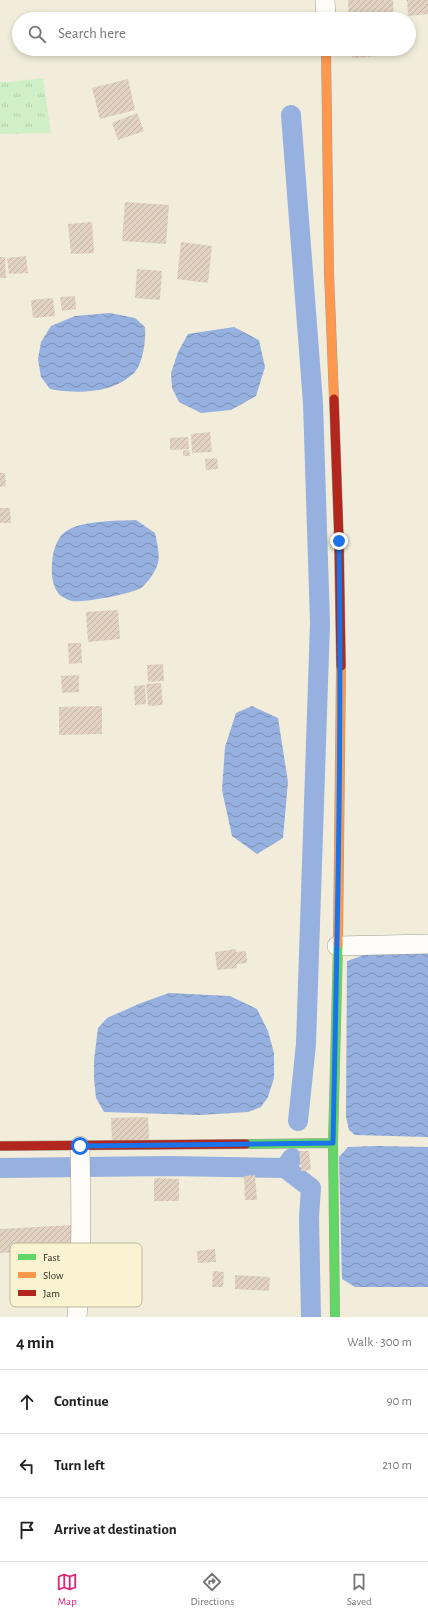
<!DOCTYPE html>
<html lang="en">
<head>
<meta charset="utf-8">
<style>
	:root { --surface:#fff; --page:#f2f2f2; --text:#222; --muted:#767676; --line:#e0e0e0; --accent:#db2777 }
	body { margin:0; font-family:"Alegreya Sans",sans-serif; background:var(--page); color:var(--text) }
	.stop { position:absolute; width:12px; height:12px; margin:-9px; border:3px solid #1a73e8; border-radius:50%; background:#fff }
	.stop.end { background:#1a73e8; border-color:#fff; box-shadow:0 1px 4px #0008 }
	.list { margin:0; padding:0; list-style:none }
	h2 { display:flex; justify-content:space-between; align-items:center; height:52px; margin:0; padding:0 16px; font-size:17px }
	h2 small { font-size:13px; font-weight:400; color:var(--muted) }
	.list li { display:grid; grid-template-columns:26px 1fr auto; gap:12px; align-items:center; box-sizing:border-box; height:64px; padding:0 16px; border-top:1px solid var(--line) }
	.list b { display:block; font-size:15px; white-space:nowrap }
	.list em { font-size:13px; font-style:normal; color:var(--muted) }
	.icon { flex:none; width:22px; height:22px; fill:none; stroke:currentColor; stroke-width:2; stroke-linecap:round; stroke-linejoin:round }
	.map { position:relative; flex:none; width:428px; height:1317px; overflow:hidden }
	.search { position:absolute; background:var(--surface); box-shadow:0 2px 6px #0003; left:12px; right:12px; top:12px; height:44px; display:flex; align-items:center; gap:10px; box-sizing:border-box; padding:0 14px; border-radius:22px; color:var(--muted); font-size:15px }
	.sheet { height:244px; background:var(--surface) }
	nav { display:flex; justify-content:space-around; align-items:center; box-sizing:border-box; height:56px; border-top:1px solid var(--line); background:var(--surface); font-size:11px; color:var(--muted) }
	nav a { display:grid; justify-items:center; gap:2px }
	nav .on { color:var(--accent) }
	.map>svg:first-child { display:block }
</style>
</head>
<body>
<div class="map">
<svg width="428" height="1317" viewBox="0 0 428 1317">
	<defs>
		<pattern id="grass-tufts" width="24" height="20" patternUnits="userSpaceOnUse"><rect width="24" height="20" fill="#cff0c6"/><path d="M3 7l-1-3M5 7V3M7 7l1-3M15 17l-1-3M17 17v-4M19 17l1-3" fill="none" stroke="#b2ceaa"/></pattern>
		<pattern id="water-waves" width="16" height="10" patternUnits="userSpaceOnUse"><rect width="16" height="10" fill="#96b0df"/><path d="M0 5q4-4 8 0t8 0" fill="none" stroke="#7b8fb4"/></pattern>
		<pattern id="building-hatch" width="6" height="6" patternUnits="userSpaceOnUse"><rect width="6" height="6" fill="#e1d2c2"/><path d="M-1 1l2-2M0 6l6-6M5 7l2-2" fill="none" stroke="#c1b4a6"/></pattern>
	</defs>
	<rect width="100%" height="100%" fill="#f1edda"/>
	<!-- grass -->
	<path fill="url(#grass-tufts)" d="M43 78 51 133 0 134V82H11Z"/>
	<!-- water -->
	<path fill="url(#water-waves)" d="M110 313 135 318 145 327C146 340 143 365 133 374 111 394 77 394 50 389L41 377 38 359 41 342 51 326 75 316Z
		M234 327 259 340 265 367 256 396 231 410 201 413 179 402 172 388 171 373 178 352 188 334Z
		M136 520 155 533C157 543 161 557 157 566 154 574 147 583 141 588 131 594 83 603 72 601 69 601 64 597 61 596 53 589 51 575 52 565 52 555 56 538 65 532 80 520 118 521 136 520Z
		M252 706 278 718 288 782 283 838 257 854 232 836 222 790 225 747 236 713Z
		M378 950 428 951V1137L355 1135 349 1130 346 1117 347 961Z
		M169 993 230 996 257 1009 268 1031 274 1053V1078L268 1097 261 1107 248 1112 200 1115 104 1112 96 1098 94 1079V1060L98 1028 107 1018 141 1003Z
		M377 1146 428 1147V1287H355L342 1279 339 1157 348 1147Z"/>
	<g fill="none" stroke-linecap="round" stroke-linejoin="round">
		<!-- canal -->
		<path stroke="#96b0df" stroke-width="20" d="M291 115 313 403 320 623 306 1044 298 1121
			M0 1168 169 1166 285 1168 292 1158
			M285 1168 311 1188 309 1217 311 1317"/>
	</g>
	<!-- building -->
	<path fill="url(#building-hatch)" d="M348 0H393L394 19H349Z
		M407 0H428V14L408 16Z
		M352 49H394V55L352 58Z
		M128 79 135 110 100 119 92 88Z
		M137 113 144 131 118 140 112 123Z
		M125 202 169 205 166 244 122 241Z
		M92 222 94 253 71 254 68 224Z
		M181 242 212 246 208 283 177 279Z
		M26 256 28 273 9 274 7 258Z
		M0 257H5L6 278H0Z
		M137 269 162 271 160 300 135 298Z
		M75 296 76 309 62 311 60 297Z
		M53 298 55 316 33 318 31 300Z
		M210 432 212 452 192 453 191 434Z
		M188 437 189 449 170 450V438Z
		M189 450 190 456H183V451Z
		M217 458 218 469 206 470 205 459Z
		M0 473H5L6 486 0 487Z
		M0 508H10L11 523H0Z
		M118 610 120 639 88 642 86 612Z
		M68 643H81L82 663 69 664Z
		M163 664 164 681 148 682 147 665Z
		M79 675V692L62 693 61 676Z
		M161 683 163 705 148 706 146 684Z
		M145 685 146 704 135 705 134 686Z
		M102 706V734L59 735V707Z
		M236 949V952L246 951 247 963 237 964V968L217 970 215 952Z
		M148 1117 149 1139 112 1141 111 1118Z
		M299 1151H309L311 1170 301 1171Z
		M255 1175 257 1200H245L244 1176Z
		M154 1178 179 1179V1201H154Z
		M73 1225 74 1249 0 1253V1229Z
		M215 1249 216 1262 198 1263 197 1251Z
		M213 1271 224 1272 223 1287H212Z
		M235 1275 270 1277 269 1291 235 1289Z"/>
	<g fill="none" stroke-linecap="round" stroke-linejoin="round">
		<!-- street casing -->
		<g stroke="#a29f91" stroke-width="20">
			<path id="street" d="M325 0 326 19
				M337 946 428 944
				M77 1317C82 1260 81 1203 80 1146"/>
		</g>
		<!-- fast casing -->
		<g stroke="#a29f91" stroke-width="10">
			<path id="fast" d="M246 1144 333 1143
				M335 1317 333 1143 338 944"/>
		</g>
		<!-- slow casing -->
		<g stroke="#a29f91" stroke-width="10">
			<path id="slow" d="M326 49 329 273 334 399
				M338 944 341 666"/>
		</g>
		<!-- jam casing -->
		<g stroke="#a29f91" stroke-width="10">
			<path id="jam" d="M334 399 339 541 341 666
				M0 1146 246 1144"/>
		</g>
		<!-- street -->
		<use href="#street" stroke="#fdfcf9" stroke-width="19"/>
		<!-- fast -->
		<use href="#fast" stroke="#63d668" stroke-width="9"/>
		<!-- slow -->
		<use href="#slow" stroke="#ff974d" stroke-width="9"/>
		<!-- jam -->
		<use href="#jam" stroke="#b3261e" stroke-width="9"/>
	</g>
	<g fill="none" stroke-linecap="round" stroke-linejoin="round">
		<!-- route -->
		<path stroke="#1a73e8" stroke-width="5" d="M80 1146 333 1143C337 942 342 742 339 541"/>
	</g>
	<!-- legend -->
	<rect x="10" y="1243" width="132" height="64" rx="6" fill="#faf3d1" stroke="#bdb79c" stroke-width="1"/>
	<rect x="18" y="1254" width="18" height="6" fill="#63d668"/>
	<rect x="18" y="1272" width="18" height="6" fill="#ff974d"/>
	<rect x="18" y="1290" width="18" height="6" fill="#b3261e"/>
	<g font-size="11" fill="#2e2b1f">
		<text x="43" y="1261">Fast</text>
		<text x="43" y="1279">Slow</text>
		<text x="43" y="1297">Jam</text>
	</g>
</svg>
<div class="stop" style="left:80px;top:1146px"></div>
<div class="stop end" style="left:339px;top:541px"></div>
<div class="search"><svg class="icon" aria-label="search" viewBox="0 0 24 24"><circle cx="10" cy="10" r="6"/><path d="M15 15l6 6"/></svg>Search here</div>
</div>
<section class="sheet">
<h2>4 min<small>Walk · 300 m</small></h2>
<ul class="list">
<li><svg class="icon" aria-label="ahead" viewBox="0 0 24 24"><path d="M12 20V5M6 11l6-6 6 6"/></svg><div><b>Continue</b></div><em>90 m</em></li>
<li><svg class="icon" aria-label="left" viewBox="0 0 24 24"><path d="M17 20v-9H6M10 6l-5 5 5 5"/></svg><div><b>Turn left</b></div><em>210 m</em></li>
<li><svg class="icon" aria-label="arrive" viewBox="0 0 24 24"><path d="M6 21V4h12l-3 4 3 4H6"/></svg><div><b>Arrive at destination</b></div></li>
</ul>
</section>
<nav>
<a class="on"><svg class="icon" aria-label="map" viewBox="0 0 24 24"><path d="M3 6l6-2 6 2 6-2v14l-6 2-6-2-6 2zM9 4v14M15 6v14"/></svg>Map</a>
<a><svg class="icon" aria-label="directions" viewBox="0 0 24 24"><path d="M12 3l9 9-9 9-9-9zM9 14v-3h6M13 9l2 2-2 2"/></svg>Directions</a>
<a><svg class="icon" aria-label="saved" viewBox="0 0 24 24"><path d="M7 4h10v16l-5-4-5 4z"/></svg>Saved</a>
</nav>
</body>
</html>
